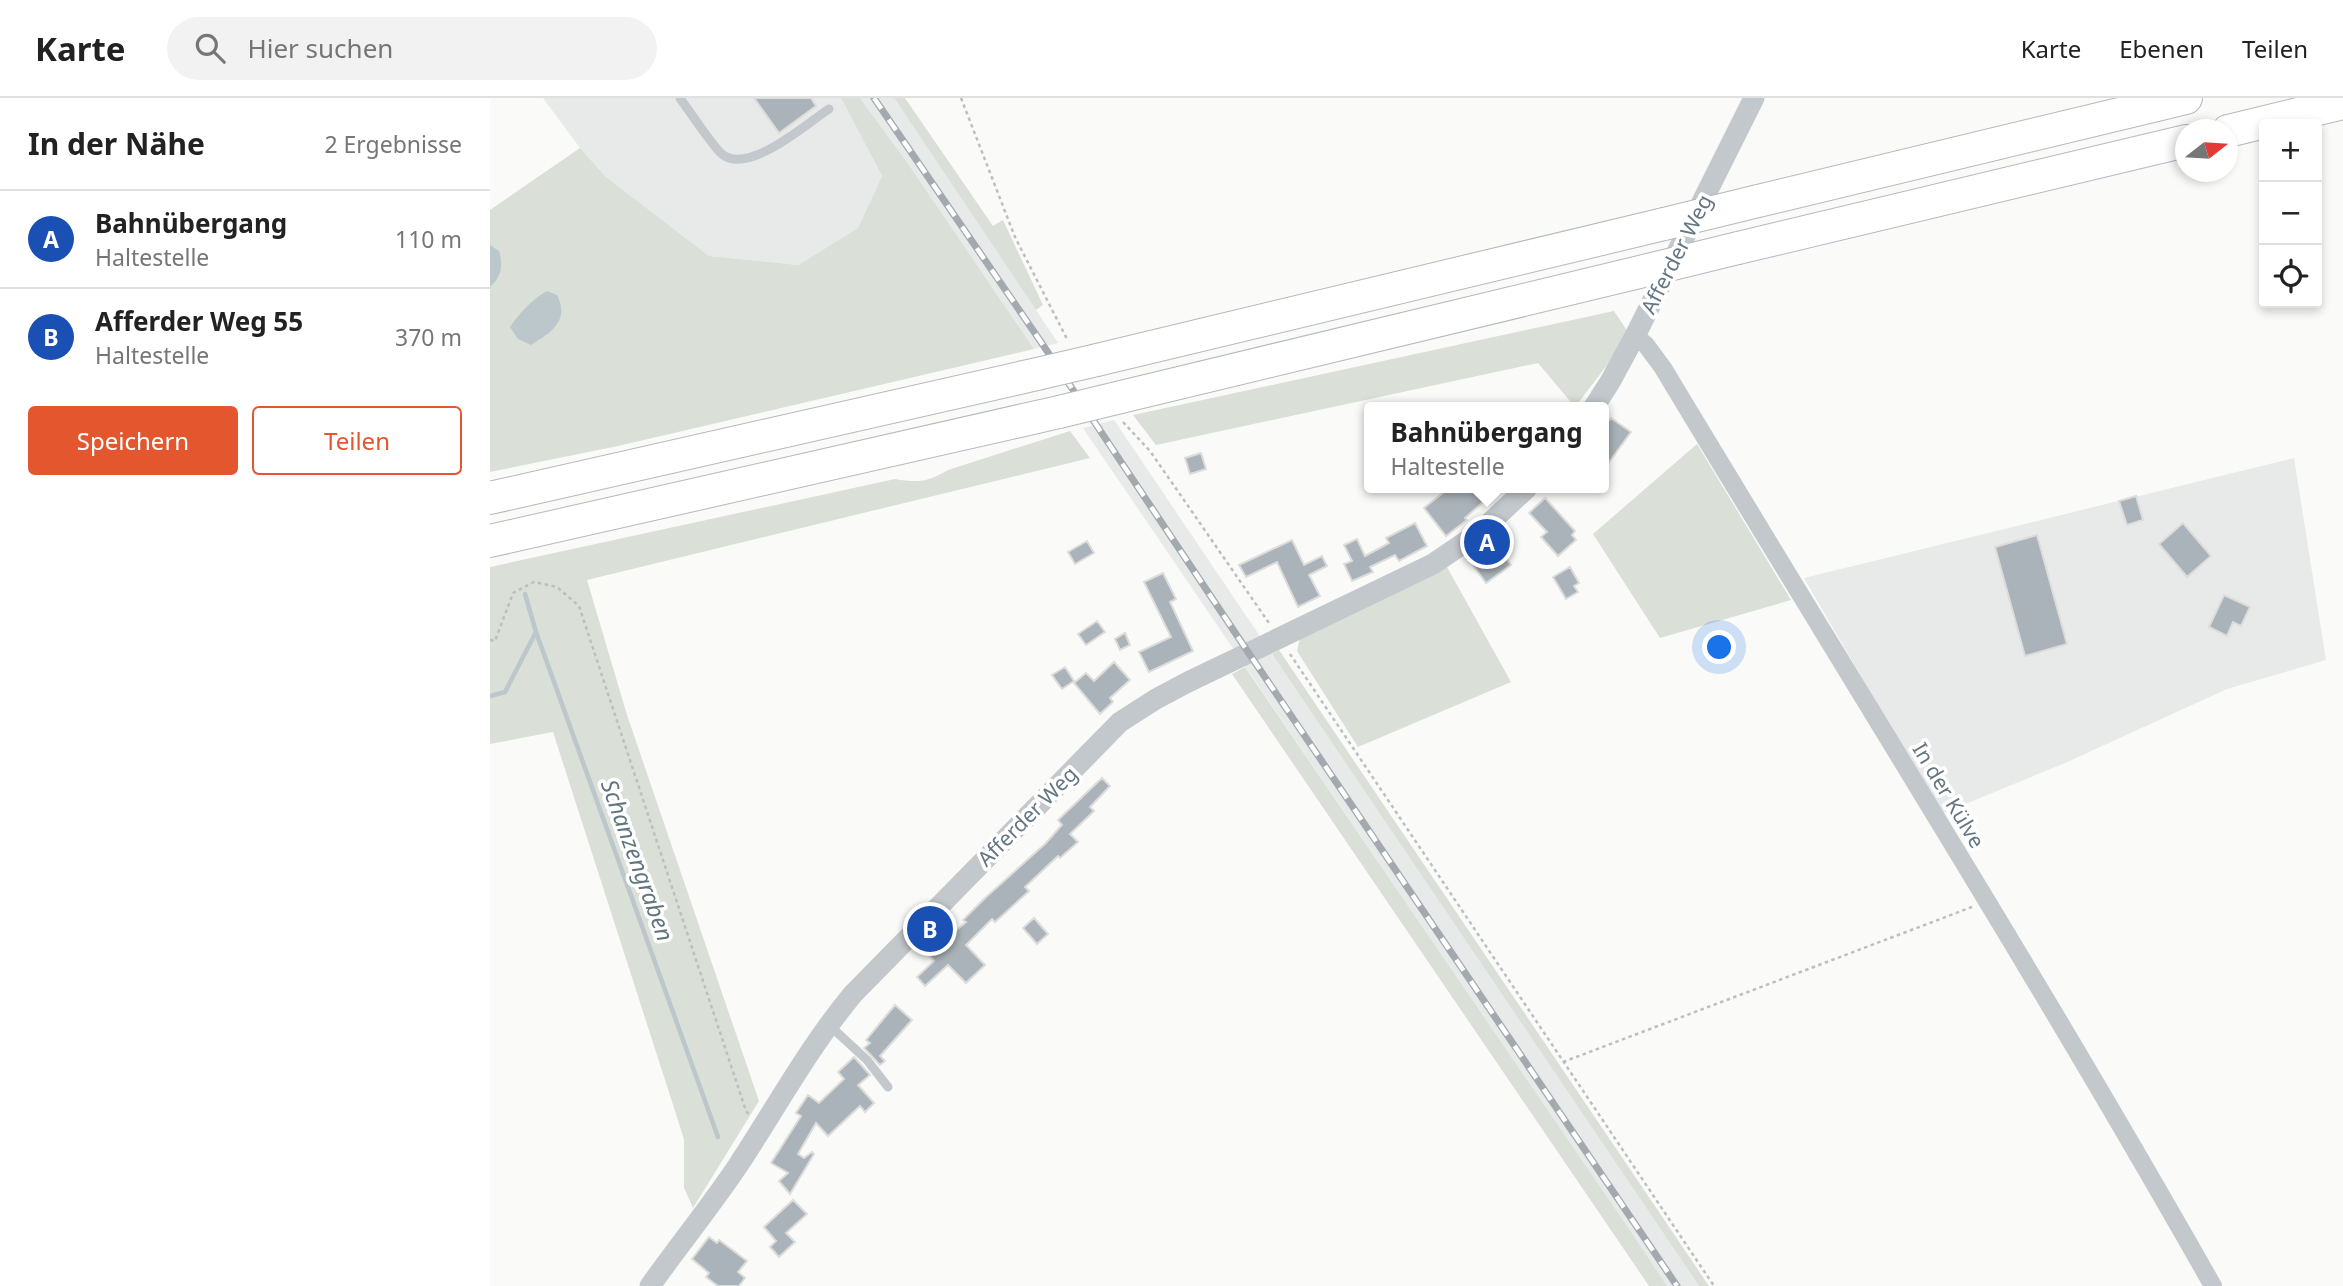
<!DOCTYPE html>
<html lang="de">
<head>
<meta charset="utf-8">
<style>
	:root { --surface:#fff; --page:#f2f2f2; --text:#222; --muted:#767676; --line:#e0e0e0; --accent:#e4572e }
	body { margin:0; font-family:"Noto Sans",sans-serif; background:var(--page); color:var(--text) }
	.controls { position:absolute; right:21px; top:21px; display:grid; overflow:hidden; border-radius:7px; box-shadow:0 4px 10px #0003 }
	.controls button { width:63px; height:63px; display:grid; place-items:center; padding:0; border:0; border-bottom:2px solid var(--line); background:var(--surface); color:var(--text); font:35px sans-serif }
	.compass { position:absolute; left:1685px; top:21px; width:63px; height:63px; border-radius:50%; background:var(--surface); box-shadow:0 4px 10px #0003; rotate:73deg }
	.you { position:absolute; left:1230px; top:550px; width:24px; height:24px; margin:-18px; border:5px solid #fff; border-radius:50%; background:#1a73e8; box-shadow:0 0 0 10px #1a73e833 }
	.badge { display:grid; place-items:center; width:46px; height:46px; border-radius:50%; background:var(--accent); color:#fff; font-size:23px; font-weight:700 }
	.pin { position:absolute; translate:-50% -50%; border:4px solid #fff; box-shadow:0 2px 7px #0006 }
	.popup { position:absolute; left:874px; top:304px; width:245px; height:91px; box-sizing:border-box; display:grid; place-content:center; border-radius:7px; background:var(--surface); filter:drop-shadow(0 2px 5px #0005); font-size:23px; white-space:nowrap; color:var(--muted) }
	.popup b { font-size:26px; color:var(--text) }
	.popup::after { content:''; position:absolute; left:50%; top:100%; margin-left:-14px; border:14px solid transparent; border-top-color:var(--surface) }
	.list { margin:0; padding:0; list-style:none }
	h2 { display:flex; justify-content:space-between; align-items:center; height:91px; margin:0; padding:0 28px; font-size:30px }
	h2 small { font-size:23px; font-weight:400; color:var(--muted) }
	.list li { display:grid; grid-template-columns:46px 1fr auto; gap:21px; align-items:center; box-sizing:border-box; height:98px; padding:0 28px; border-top:2px solid var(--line) }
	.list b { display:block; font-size:26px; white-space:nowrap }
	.list p { margin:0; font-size:23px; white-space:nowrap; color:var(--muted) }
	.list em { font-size:23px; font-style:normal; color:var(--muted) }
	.actions { display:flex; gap:14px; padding:21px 28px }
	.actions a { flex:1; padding:16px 0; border:2px solid var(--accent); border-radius:7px; text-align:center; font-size:24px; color:var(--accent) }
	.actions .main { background:var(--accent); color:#fff }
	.icon { flex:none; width:38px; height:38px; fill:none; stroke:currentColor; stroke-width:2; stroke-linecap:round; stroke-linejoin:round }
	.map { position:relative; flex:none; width:1853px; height:1188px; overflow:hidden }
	header { display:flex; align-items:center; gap:42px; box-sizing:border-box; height:98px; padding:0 35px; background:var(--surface); border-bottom:2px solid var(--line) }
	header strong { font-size:33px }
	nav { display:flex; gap:38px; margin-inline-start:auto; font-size:24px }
	.search { width:490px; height:63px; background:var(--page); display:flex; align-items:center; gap:18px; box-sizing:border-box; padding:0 24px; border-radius:38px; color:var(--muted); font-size:26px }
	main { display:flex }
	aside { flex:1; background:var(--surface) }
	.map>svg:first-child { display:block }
</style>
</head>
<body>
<header>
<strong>Karte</strong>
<div class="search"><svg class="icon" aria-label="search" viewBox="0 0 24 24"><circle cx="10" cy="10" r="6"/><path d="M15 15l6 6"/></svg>Hier suchen</div>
<nav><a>Karte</a><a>Ebenen</a><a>Teilen</a></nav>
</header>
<main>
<aside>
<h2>In der Nähe<small>2 Ergebnisse</small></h2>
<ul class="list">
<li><span class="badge" style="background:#1a4fb4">A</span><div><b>Bahnübergang</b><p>Haltestelle</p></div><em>110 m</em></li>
<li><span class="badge" style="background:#1a4fb4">B</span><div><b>Afferder Weg 55</b><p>Haltestelle</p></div><em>370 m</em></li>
</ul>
<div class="actions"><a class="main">Speichern</a><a>Teilen</a></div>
</aside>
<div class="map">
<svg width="1853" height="1188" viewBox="0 0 1853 1188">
	<rect width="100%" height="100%" fill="#fafaf8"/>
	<!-- built -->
	<path fill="#e8e9e9" d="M53 0H351L392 78 368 130 308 167 219 158 116 79 90 50Z
		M370 0H404L568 245 544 251 417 64Z
		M624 322 782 556 1209 1188H1177L593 330Z
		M1804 360 1836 562 1737 591 1575 665 1451 716 1314 480Z"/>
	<!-- green -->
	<path fill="#dadfd7" d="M351 0H370L417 64 544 251 128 348 0 374V112L90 50 116 79 219 158 308 167 368 130 392 78Z
		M404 0H415L503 128 513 122 553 207 546 212Z
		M1124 213 1140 237 1085 309 1048 265 666 347 643 317Z
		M580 333 600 360 97 482 137 617 269 1003 203 1110 194 1090V1041L63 634 0 646V469L405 381C428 385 438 384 458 372Z
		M1207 346 1301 502 1170 540 1103 436Z
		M957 469 1021 584 868 649 807 553 810 540Z
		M789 552 1219 1188H1209L782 556Z
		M755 569 1147 1143 1177 1188H1159L742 576Z"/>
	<!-- water -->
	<path fill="#bbc7cb" d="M0 147 9 153C13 168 12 178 0 189Z
		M57 193 67 197C80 223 61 234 41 247L28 241 20 229C30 215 41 202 57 193Z"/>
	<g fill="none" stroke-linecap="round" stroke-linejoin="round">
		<!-- stream -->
		<path stroke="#bbc7cb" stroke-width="4.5" d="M35 496 46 534 228 1039
			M0 598 15 594 46 534"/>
	</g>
	<!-- building -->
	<path fill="#aab3b9" stroke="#dcdcda" stroke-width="2" d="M264 0H321L326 8 289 35Z
		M1121 320 1141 334 1114 371V329Z
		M711 355 716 371 700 376 695 360Z
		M959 390H1009L975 420 977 422 956 438 934 410Z
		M1646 398 1653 422 1637 427 1629 403Z
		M1055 400 1085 433 1082 437 1086 442 1068 458 1051 439 1057 434 1039 415Z
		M925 425 937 448 909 463 905 457 880 469 883 474 862 483 854 466 862 463 854 447 867 441 875 458 899 445 896 440Z
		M1693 425 1721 458 1697 479 1669 446Z
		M1547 437 1577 546 1535 558 1505 449Z
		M802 442 814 467 832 458 837 468 819 477 830 498 808 509 787 464 756 479 749 467Z
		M597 443 604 455 585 466 578 454Z
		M1008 449 1021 467 996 485 983 467Z
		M1080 469 1089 485 1084 488 1088 494 1076 501 1063 479Z
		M673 475 686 501 680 504 703 553 659 574 649 554 681 539 654 484Z
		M1734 497 1760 509 1751 528 1743 524 1737 538 1719 529Z
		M607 523 615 534 596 547 588 536Z
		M635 535 640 547 630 552 625 541Z
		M624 564 640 582 620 600 623 604 610 616 584 585 596 575 604 583Z
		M575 569 584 583 572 591 562 577Z
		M612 680 620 688 600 709 604 713 580 736 588 744 570 760 568 758 535 789 539 793 505 824 502 821 476 847 495 867 476 885 458 867 435 888 427 879 444 863 438 856 476 824 473 822 494 801 556 745 572 727 568 722Z
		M544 820 558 836 547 846 533 830Z
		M405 907 422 922 390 958 395 963 390 967 374 950 380 945 376 942Z
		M364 959 380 977 368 987 384 1005 375 1014 370 1008 338 1038 326 1025 308 1056 314 1060 322 1054 324 1056 300 1096 289 1083 298 1075 281 1065 311 1018 306 1015 318 997 329 1005 354 981 348 974Z
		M303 1102 317 1116 296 1135 305 1144 289 1159 280 1149 286 1143 274 1129Z
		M219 1139 227 1145 229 1142 257 1163 248 1174 255 1180 249 1188H228L216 1179 219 1175 202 1161Z"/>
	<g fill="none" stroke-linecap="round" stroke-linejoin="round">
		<!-- motorway casing -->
		<g stroke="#b4b9bd" stroke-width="34">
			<path id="motorway" d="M1738 33 1853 5
				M1268 103 1696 0
				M1248 150 1696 43
				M607 262 1174 126
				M631 299 1158 172
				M0 400 547 276
				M0 443 569 314"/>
		</g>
		<!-- path -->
		<path stroke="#bbbfc2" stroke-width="2.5" stroke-dasharray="3.5 3.5" stroke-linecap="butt" d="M471 0 525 139 578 243
			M633 324 660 353 779 525
			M0 542 5 543 23 495 44 484 67 489 89 508 256 1013 260 1018
			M800 556 1224 1188
			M1073 964 1482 809"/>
		<!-- service -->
		<path stroke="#c3c8cc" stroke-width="9" d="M190 0C198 11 225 52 233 57 260 76 316 26 339 11
			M339 927 377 962 398 989"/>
		<!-- minor -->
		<path stroke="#c3c8cc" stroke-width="18" d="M1145 238 1156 247 1173 270C1357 576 1547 877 1723 1188"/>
		<!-- tertiary -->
		<path stroke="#c3c8cc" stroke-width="21" d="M1104 309 1120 284 1145 238 1264 0
			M160 1188C189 1147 221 1108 249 1066 287 1008 319 949 363 896L630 624 666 601 698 584 943 466 990 434 1037 390"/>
		<!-- motorway -->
		<use href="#motorway" stroke="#fff" stroke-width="32"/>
		<!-- rail casing -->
		<g stroke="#a2aab0" stroke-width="7">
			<path id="rail" d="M384 0 551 244 758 554 1187 1188"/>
		</g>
		<!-- rail -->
		<use href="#rail" stroke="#fff" stroke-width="4.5" stroke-dasharray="13" stroke-linecap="butt"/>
		<!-- motorway-bridge casing -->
		<g stroke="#b4b9bd" stroke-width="34" stroke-linecap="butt">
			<path id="motorway-bridge" d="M1174 126 1268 103
				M1158 172 1248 150
				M547 276 607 262
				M569 314 631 299"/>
		</g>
		<!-- motorway-bridge -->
		<use href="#motorway-bridge" stroke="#fff" stroke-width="32"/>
	</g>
	<g text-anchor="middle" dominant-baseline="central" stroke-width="7" stroke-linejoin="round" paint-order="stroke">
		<!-- street labels -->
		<g font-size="21" fill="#657683" stroke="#fff">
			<text transform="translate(1186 156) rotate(-63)">Afferder Weg</text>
			<text transform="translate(1459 697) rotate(59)">In der Külve</text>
			<text transform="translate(537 718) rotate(-45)">Afferder Weg</text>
		</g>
		<!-- water labels -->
		<g font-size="23" font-style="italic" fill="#60757c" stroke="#fff">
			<text transform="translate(148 762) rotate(70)">Schanzengraben</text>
		</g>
	</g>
</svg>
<div class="controls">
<button>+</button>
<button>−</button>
<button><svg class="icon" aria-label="locate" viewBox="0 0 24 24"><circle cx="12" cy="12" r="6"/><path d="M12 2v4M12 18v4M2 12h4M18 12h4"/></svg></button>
</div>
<svg class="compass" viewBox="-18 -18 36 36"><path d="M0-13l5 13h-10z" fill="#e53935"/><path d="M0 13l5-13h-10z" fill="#767676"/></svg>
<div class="you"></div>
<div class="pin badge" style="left:997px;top:444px;background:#1a4fb4">A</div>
<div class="popup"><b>Bahnübergang</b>Haltestelle</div>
<div class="pin badge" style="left:440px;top:831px;background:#1a4fb4">B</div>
</div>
</main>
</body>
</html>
